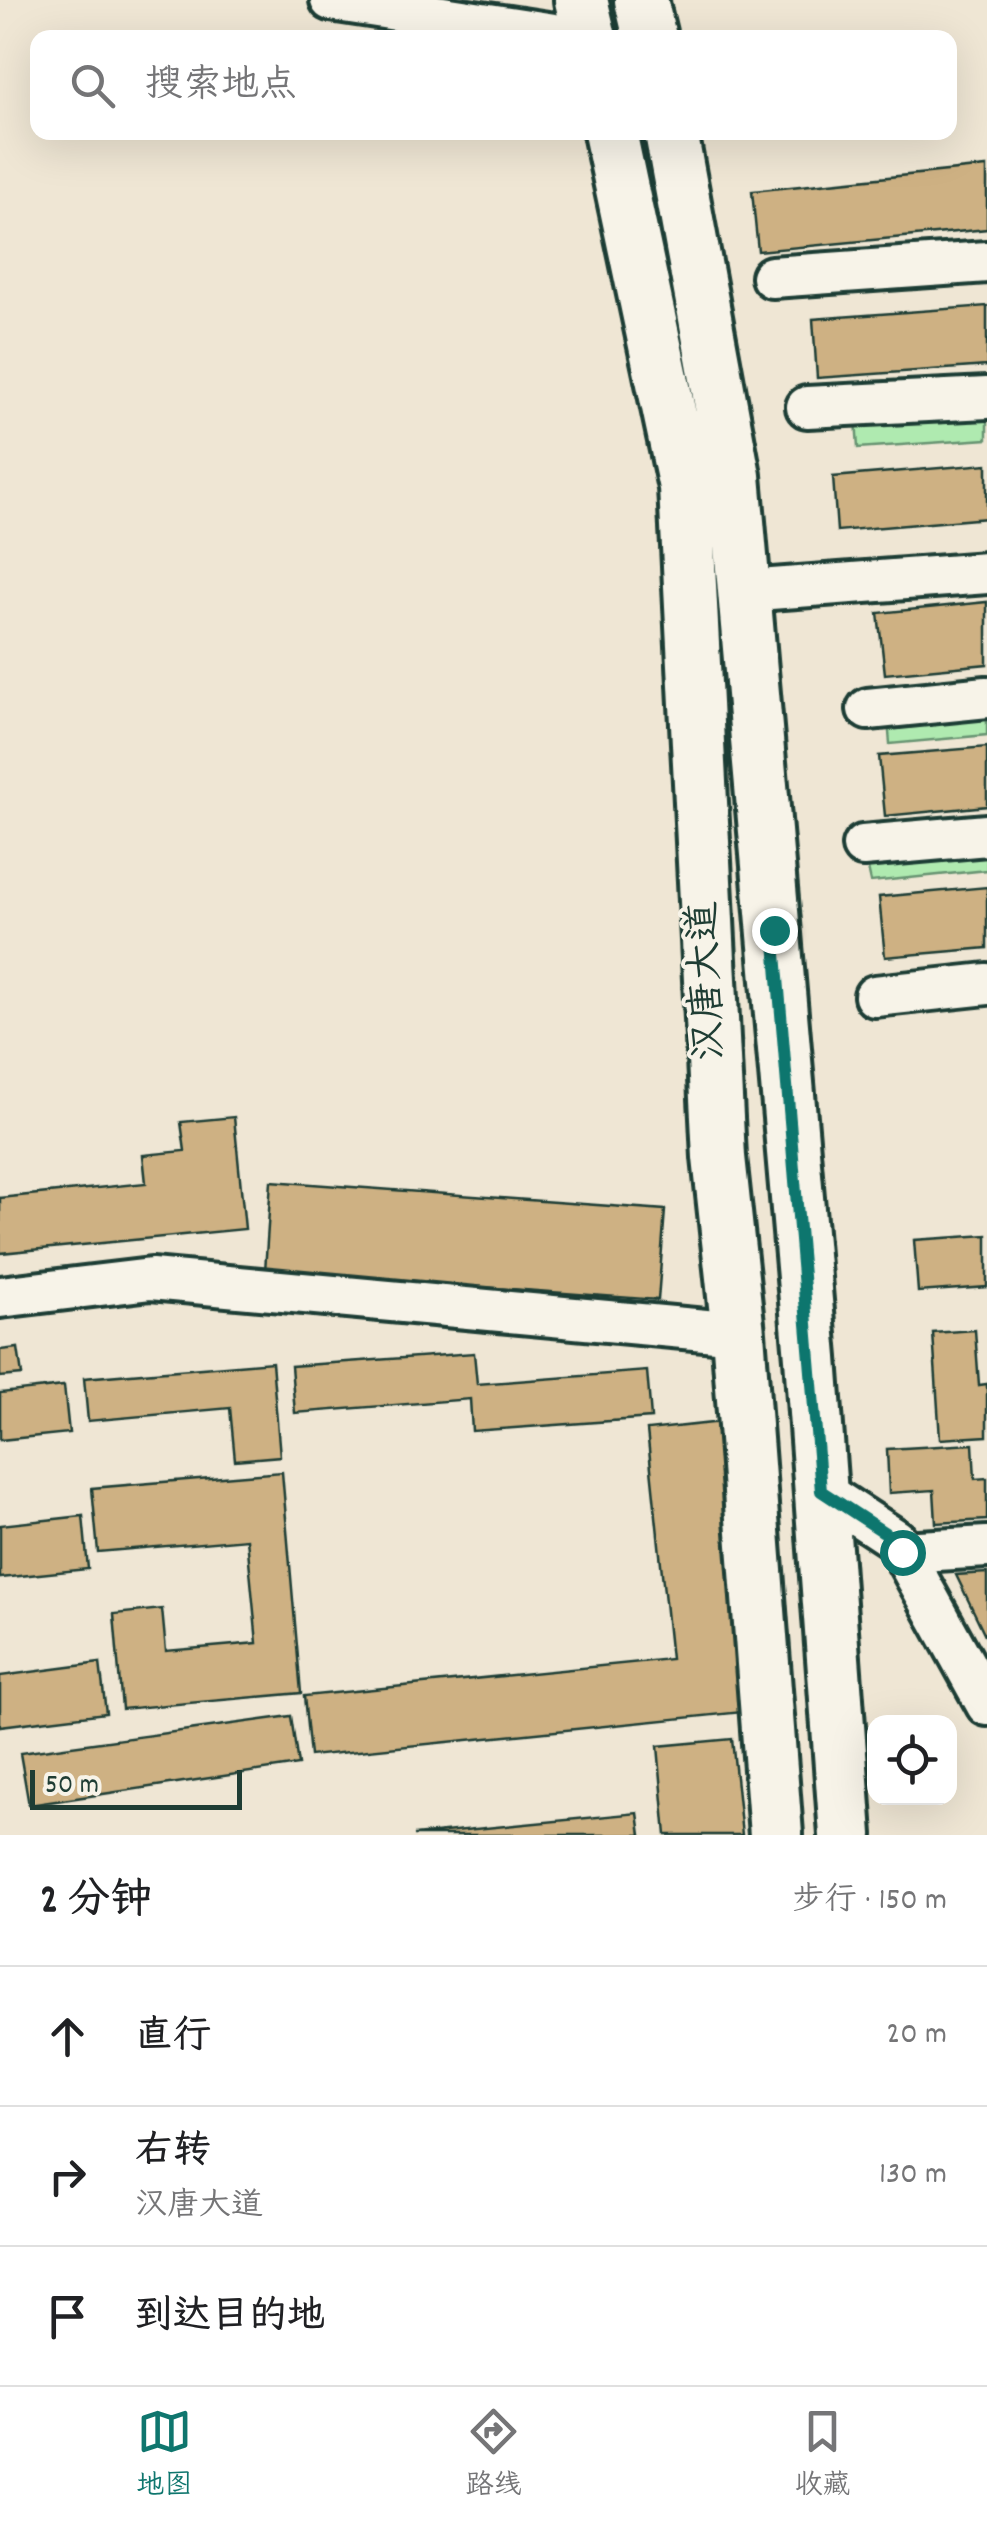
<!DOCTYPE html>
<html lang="zh">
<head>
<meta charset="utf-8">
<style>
	:root { --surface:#fff; --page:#f2f2f2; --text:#202124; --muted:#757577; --line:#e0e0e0; --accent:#0f766e }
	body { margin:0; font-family:Dekko,"LXGW WenKai TC",sans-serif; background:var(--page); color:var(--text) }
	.controls { position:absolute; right:30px; bottom:30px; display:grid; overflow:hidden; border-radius:20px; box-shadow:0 10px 40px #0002 }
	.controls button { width:90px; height:90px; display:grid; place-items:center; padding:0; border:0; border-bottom:2px solid var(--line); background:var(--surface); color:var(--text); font:50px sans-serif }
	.scale { position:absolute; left:30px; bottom:25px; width:212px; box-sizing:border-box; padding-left:10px; border:5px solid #1f3d34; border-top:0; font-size:28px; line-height:35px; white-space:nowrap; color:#1f3d34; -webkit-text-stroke:8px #f7f3e8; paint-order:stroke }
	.stop { position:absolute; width:30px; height:30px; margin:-22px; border:8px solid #0f766e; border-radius:50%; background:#fff }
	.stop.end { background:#0f766e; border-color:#fff; box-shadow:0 2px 10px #0008 }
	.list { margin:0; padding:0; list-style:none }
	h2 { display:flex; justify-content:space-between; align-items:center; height:130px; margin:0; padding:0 40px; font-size:42px }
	h2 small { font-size:32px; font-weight:400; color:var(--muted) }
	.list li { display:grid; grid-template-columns:65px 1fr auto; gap:30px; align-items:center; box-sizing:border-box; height:140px; padding:0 40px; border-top:2px solid var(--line) }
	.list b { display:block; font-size:38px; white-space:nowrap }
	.list p { margin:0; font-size:32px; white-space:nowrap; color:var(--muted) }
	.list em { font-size:32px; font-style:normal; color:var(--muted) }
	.icon { flex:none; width:55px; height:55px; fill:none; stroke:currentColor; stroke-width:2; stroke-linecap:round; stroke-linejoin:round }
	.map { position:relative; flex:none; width:987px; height:1835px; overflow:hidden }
	.search { position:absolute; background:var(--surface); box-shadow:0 10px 40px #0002; left:30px; right:30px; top:30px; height:110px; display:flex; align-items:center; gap:25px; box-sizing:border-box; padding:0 35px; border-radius:20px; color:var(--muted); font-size:38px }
	.sheet { height:550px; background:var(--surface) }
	nav { display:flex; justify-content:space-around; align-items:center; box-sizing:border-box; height:140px; border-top:2px solid var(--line); background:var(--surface); font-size:28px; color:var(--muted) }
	nav a { display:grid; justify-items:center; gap:5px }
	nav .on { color:var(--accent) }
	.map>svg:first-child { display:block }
</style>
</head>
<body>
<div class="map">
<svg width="987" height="1835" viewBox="0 0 987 1835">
	<rect width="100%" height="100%" fill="#efe6d4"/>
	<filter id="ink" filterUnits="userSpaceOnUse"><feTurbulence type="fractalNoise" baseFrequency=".01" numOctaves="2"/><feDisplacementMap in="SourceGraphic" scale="20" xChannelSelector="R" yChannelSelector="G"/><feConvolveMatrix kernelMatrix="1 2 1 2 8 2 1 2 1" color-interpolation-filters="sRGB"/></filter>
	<g filter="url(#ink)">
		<!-- green -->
		<path fill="#afeab0" stroke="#679472" stroke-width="2.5" d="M987 397V439L858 448 855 405Z
			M987 697V735L890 744 887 707Z
			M987 835V870L871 882 863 846Z"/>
		<!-- building -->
		<path fill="#ceb183" stroke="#1f3d34" stroke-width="2.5" d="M987 167V229L758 251 752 191Z
			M987 306V366L817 378 813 319Z
			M987 464V518L837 531 833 477Z
			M987 602V664L885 674 878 613Z
			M987 747V806L885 816 879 756Z
			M987 887V948L885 957 879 897Z
			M234 1117 245 1229 0 1253V1198L146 1183 143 1155 185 1151 181 1122Z
			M271 1181 665 1210 658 1300 265 1271Z
			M987 1235V1287L918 1292 914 1240Z
			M975 1330 979 1385 987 1384V1436L940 1439 933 1333Z
			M18 1348 22 1375 0 1377V1350Z
			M474 1353 477 1384 647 1371 651 1418 472 1431 470 1399 295 1413 291 1366Z
			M272 1362 280 1456 235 1460 230 1408 88 1421 84 1378Z
			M64 1386 69 1433 0 1440V1393Z
			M722 1422 753 1711 310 1756 304 1696 671 1659 647 1430Z
			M973 1444 975 1479 987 1478V1520L936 1523 934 1490 889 1493 887 1449Z
			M282 1472 301 1693 122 1709 114 1614 162 1609 166 1651 257 1643 247 1539 98 1552 92 1488Z
			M83 1516 88 1569 0 1578V1525Z
			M987 1573V1639L956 1575Z
			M100 1663 106 1713 0 1726V1676Z
			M291 1716 298 1765 29 1805 20 1753Z
			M732 1739 742 1835H666L658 1746Z
			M638 1813 641 1835H414Z"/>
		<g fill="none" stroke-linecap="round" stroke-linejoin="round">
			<!-- minor casing -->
			<g stroke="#1f3d34" stroke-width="48">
				<path id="minor" d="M331 0 580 38
					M772 277 987 262
					M807 407 987 398
					M744 591 987 573
					M868 709 987 697
					M863 846 987 835
					M875 996 987 984
					M0 1297 151 1279 738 1333
					M821 1491 896 1540 987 1705
					M902 1552 987 1547"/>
			</g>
			<!-- major casing -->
			<g stroke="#1f3d34" stroke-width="60">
				<path id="major" d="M581 0 590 38
					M641 0 650 38
					M610 132 685 487 719 1157 738 1333 776 1835
					M671 132 734 476 811 1358 846 1835"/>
			</g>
			<!-- minor -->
			<use href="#minor" stroke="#f7f3e8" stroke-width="40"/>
			<!-- major -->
			<use href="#major" stroke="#f7f3e8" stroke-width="52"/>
		</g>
	</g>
	<g fill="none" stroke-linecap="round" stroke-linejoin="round" filter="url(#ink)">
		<!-- route -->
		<path stroke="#0f766e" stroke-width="12" d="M774 930 821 1491 896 1540 902 1552"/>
	</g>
	<g text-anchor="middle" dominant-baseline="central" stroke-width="8" stroke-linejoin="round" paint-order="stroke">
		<!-- street labels -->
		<g font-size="40" fill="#1f3d34" stroke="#f7f3e8">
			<text transform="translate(710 981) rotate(-93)">汉唐大道</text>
		</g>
	</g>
</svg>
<div class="controls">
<button><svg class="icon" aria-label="locate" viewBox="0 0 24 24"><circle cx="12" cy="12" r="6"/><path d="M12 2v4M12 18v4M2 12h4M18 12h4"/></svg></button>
</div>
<div class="scale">50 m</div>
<div class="stop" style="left:902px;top:1552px"></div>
<div class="stop end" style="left:774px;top:930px"></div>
<div class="search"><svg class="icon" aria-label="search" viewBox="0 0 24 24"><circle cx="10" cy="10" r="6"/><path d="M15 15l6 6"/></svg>搜索地点</div>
</div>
<section class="sheet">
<h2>2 分钟<small>步行 · 150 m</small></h2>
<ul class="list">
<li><svg class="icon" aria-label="ahead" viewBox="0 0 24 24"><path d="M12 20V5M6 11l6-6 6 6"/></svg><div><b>直行</b></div><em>20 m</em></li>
<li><svg class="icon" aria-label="right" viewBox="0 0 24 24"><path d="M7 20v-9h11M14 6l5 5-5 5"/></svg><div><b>右转</b><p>汉唐大道</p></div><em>130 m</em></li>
<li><svg class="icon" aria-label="arrive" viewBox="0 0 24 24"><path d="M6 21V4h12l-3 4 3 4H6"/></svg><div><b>到达目的地</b></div></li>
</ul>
</section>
<nav>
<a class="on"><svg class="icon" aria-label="map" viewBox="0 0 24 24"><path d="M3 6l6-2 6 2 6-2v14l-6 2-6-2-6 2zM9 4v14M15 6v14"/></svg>地图</a>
<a><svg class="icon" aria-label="directions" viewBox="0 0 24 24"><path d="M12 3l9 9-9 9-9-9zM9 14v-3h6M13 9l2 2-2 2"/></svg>路线</a>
<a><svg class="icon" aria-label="saved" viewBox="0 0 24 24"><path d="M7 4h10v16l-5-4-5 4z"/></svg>收藏</a>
</nav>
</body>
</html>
